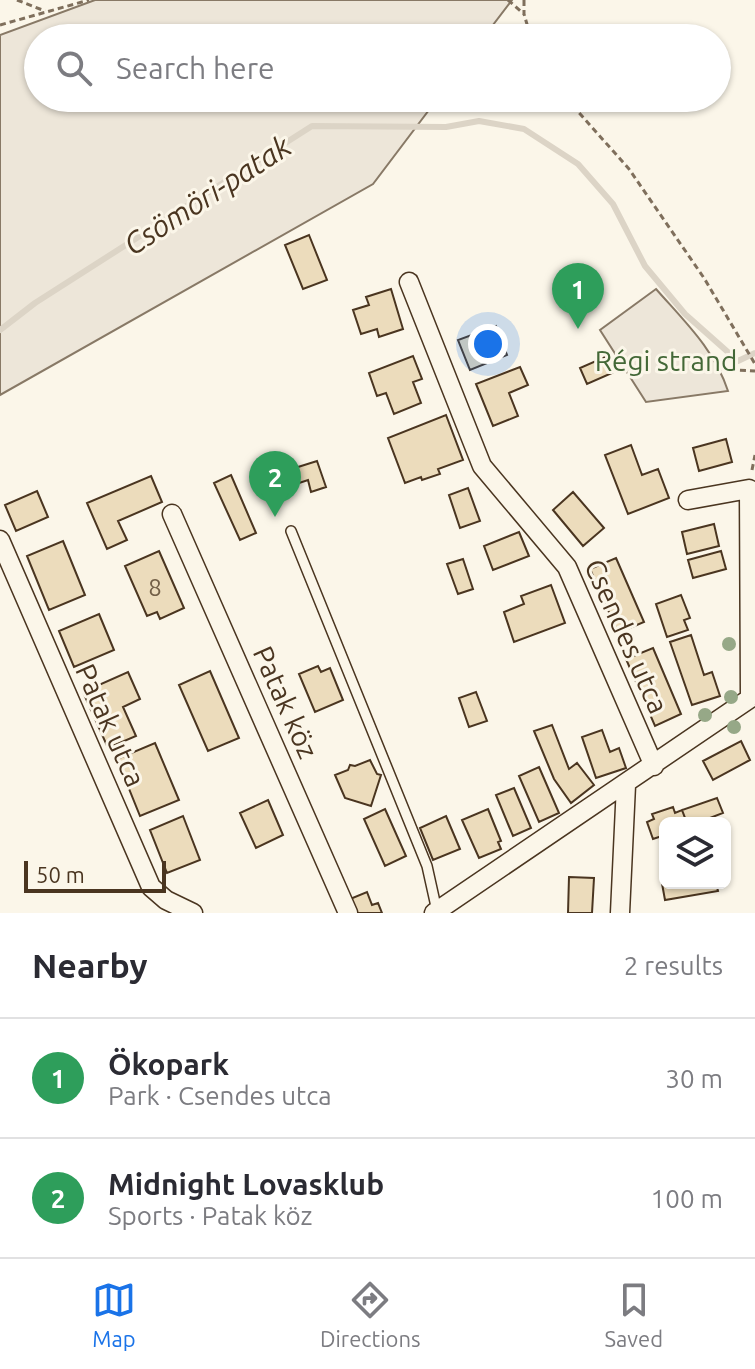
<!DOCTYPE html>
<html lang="en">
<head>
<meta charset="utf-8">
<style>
	:root { --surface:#fff; --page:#f7f7f7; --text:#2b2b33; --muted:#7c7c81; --line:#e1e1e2; --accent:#1a73e8 }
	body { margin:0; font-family:Ubuntu,sans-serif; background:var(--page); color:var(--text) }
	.controls { position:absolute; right:24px; bottom:24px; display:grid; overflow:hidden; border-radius:12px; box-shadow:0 2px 6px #0004 }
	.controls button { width:72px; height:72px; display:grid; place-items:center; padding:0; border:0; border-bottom:2px solid var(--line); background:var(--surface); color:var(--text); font:40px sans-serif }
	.scale { position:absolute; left:24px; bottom:20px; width:142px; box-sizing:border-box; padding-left:8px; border:4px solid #4a3520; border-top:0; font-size:22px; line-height:28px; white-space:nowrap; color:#4a3520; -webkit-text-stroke:6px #fbf6e9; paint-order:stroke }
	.you { position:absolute; left:488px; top:344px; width:28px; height:28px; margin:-20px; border:6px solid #fff; border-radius:50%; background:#1a73e8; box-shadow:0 0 0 12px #1a73e833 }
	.badge { display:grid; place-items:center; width:52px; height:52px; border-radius:50%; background:var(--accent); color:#fff; font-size:26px; font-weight:700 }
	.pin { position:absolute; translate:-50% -66px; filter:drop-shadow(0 2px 4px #0008) }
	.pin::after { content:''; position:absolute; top:42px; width:28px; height:24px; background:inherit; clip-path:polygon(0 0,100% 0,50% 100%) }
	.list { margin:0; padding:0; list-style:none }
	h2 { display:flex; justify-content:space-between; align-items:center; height:104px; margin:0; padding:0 32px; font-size:34px }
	h2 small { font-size:26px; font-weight:400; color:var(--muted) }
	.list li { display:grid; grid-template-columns:52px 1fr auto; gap:24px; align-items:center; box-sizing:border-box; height:120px; padding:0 32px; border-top:2px solid var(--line) }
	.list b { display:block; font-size:30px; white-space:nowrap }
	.list p { margin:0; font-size:26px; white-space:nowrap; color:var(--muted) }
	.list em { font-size:26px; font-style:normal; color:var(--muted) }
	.icon { flex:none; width:44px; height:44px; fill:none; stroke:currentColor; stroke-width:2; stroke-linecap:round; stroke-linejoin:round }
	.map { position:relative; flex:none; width:755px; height:913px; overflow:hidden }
	.search { position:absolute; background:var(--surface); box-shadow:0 2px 6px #0004; left:24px; right:24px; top:24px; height:88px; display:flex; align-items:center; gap:20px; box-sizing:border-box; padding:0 28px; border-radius:44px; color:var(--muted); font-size:30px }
	.sheet { height:344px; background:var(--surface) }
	nav { display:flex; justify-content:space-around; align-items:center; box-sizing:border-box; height:112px; border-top:2px solid var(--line); background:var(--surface); font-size:22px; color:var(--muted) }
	nav a { display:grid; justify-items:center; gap:4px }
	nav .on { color:var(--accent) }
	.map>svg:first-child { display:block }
</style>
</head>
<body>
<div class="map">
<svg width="755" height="913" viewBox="0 0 755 913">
	<rect width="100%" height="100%" fill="#fbf6e9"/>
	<!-- green -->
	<path fill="#ede6d9" stroke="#887966" stroke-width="2" d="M95 0H512L483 38H38V98H438L373 184 0 395V35Z
		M656 289C685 322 714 349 728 391L646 402 600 330Z"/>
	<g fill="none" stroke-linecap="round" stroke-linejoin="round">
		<!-- stream -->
		<path stroke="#dcd4c6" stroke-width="6" d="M0 330 35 303 312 126 446 127 479 121 524 129 578 164 613 204 645 266 685 314 738 361 755 353"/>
	</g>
	<!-- building -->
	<path fill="#ecdcbc" stroke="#4a3520" stroke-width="2" d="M309 235 327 280 303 289 285 245Z
		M391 289 403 329 379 337 377 329 361 334 353 310 369 305 366 297Z
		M496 326 507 355 470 370 458 340Z
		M413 356 422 379 413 382 421 403 394 414 386 393 377 396 369 373Z
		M605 357 612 373 587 384 580 368Z
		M520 367 528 385 509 393 518 416 493 426 476 384Z
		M446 415 463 460 438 469 440 474 422 480 421 477 405 483 388 438Z
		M726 439 732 462 699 471 693 448Z
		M631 445 642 475 658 469 669 498 628 514 605 455Z
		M317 461 326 487 311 492 308 480 284 488 279 473Z
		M231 475 256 533 240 540 214 483Z
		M151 476 162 502 118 521 127 540 107 549 87 503Z
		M468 488 480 521 460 528 449 495Z
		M37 491 48 517 16 531 5 505Z
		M573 492 604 528 583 546 553 510Z
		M714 524 719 546 687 554 682 532Z
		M519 532 529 556 493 570 484 546Z
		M63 541 85 595 49 610 27 556Z
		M159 551 184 608 160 619 157 612 147 616 125 566Z
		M721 551 726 569 693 578 688 560Z
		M616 558 644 622 618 633 590 569Z
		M463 559 473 589 458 594 447 564Z
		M551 585 565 623 514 642 504 612 524 604 521 596Z
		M681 595 690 618 684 620 688 630 667 637 656 604Z
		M99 614 114 650 74 667 59 631Z
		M691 635 704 675 712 672 720 696 692 705 670 642Z
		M653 648 681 714 655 726 626 659Z
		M318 666 321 672 330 668 343 700 315 712 299 674Z
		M210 671 239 738 208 751 179 685Z
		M128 672 140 699 123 707 136 736 108 748 83 692Z
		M476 692 487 721 469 727 459 698Z
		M552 725 569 769 577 763 594 785 571 803 554 779 534 731Z
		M602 730 610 752 619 748 626 768 596 778 582 737Z
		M741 741 750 760 713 780 703 761Z
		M155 743 179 800 140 816 117 759Z
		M370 760 377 774 381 775 371 806 345 798 335 775 348 770 350 765 355 766Z
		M539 767 559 813 539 822 519 776Z
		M514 788 531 828 513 836 496 795Z
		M717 798 723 813 697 823H687L682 810Z
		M268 800 283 835 256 848 240 813Z
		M673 807 675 813 682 810 687 823H665V835L653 839 647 822 654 819 652 814Z
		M385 809 406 856 385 866 364 819Z
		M488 809 501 841 498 842 501 849 479 858 462 820Z
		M183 816 200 860 167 873 150 830Z
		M446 816 460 849 433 860 420 828Z
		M569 877 594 878 592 913H568Z
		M661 878H665V883H716L718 891 665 900Z
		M367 892 372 905 378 903 382 913H356L350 899Z"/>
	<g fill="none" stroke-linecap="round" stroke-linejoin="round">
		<!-- service casing -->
		<g stroke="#4a3520" stroke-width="12">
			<path id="service" d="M291 531 427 866 437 911"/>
		</g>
		<!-- minor casing -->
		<g stroke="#4a3520" stroke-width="21">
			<path id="minor" d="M409 282 482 466 567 567 654 766
				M688 500 749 489 750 697
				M172 514 348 913
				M0 540 151 887 166 900 193 913
				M434 913 755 695
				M620 913 626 785"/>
		</g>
		<!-- path -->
		<path stroke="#7f6f5c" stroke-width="3" stroke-dasharray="6 4" stroke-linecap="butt" d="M17 0 45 11
			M508 0 524 14
			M524 0V14L531 38
			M0 25 89 0
			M566 98 629 169 704 278 755 364
			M720 369 755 371
			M752 470 755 455"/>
		<!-- service -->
		<use href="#service" stroke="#fbf6e9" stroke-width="9"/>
		<!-- minor -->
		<use href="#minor" stroke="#fbf6e9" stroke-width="18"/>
	</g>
	<!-- trees -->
	<g fill="#96a887">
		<circle cx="729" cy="644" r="7"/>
		<circle cx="731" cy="697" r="7"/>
		<circle cx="705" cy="715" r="7"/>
		<circle cx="734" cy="727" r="7"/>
	</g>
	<g text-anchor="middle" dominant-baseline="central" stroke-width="6" stroke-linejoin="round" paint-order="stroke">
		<!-- number labels -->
		<g font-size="24" fill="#725f47">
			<text x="155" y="587">8</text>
		</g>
		<!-- park labels -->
		<g font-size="28" fill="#436837" stroke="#fbf6e9">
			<text x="666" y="360">Régi strand</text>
		</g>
		<!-- street labels -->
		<g font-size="28" fill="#4a3520" stroke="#fbf6e9">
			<text transform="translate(627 636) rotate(66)">Csendes utca</text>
			<text transform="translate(286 702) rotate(66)">Patak köz</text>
			<text transform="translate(111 725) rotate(66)">Patak utca</text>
		</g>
		<!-- water labels -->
		<g font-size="30" font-style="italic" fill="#4a3520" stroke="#fbf6e9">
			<text transform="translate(207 195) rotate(-33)">Csömöri-patak</text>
		</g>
	</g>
</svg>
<div class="controls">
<button><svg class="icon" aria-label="layers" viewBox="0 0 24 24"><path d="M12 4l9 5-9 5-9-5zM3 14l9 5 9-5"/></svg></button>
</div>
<div class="scale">50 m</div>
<div class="you"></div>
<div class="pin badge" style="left:578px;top:329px;background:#2e9e5b">1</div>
<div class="pin badge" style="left:275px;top:517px;background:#2e9e5b">2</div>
<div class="search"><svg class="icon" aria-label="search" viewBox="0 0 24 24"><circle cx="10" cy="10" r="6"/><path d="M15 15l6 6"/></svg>Search here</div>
</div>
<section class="sheet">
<h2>Nearby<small>2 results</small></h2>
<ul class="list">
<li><span class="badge" style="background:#2e9e5b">1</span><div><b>Ökopark</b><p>Park · Csendes utca</p></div><em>30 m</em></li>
<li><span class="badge" style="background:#2e9e5b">2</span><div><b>Midnight Lovasklub</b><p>Sports · Patak köz</p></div><em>100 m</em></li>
</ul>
</section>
<nav>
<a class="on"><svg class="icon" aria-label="map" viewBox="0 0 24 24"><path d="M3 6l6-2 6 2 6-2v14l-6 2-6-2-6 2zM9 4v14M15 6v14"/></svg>Map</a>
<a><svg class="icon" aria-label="directions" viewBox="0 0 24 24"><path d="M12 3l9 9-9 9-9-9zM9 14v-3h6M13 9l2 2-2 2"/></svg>Directions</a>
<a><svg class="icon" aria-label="saved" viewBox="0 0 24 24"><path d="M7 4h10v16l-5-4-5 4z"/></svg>Saved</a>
</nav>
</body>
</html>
